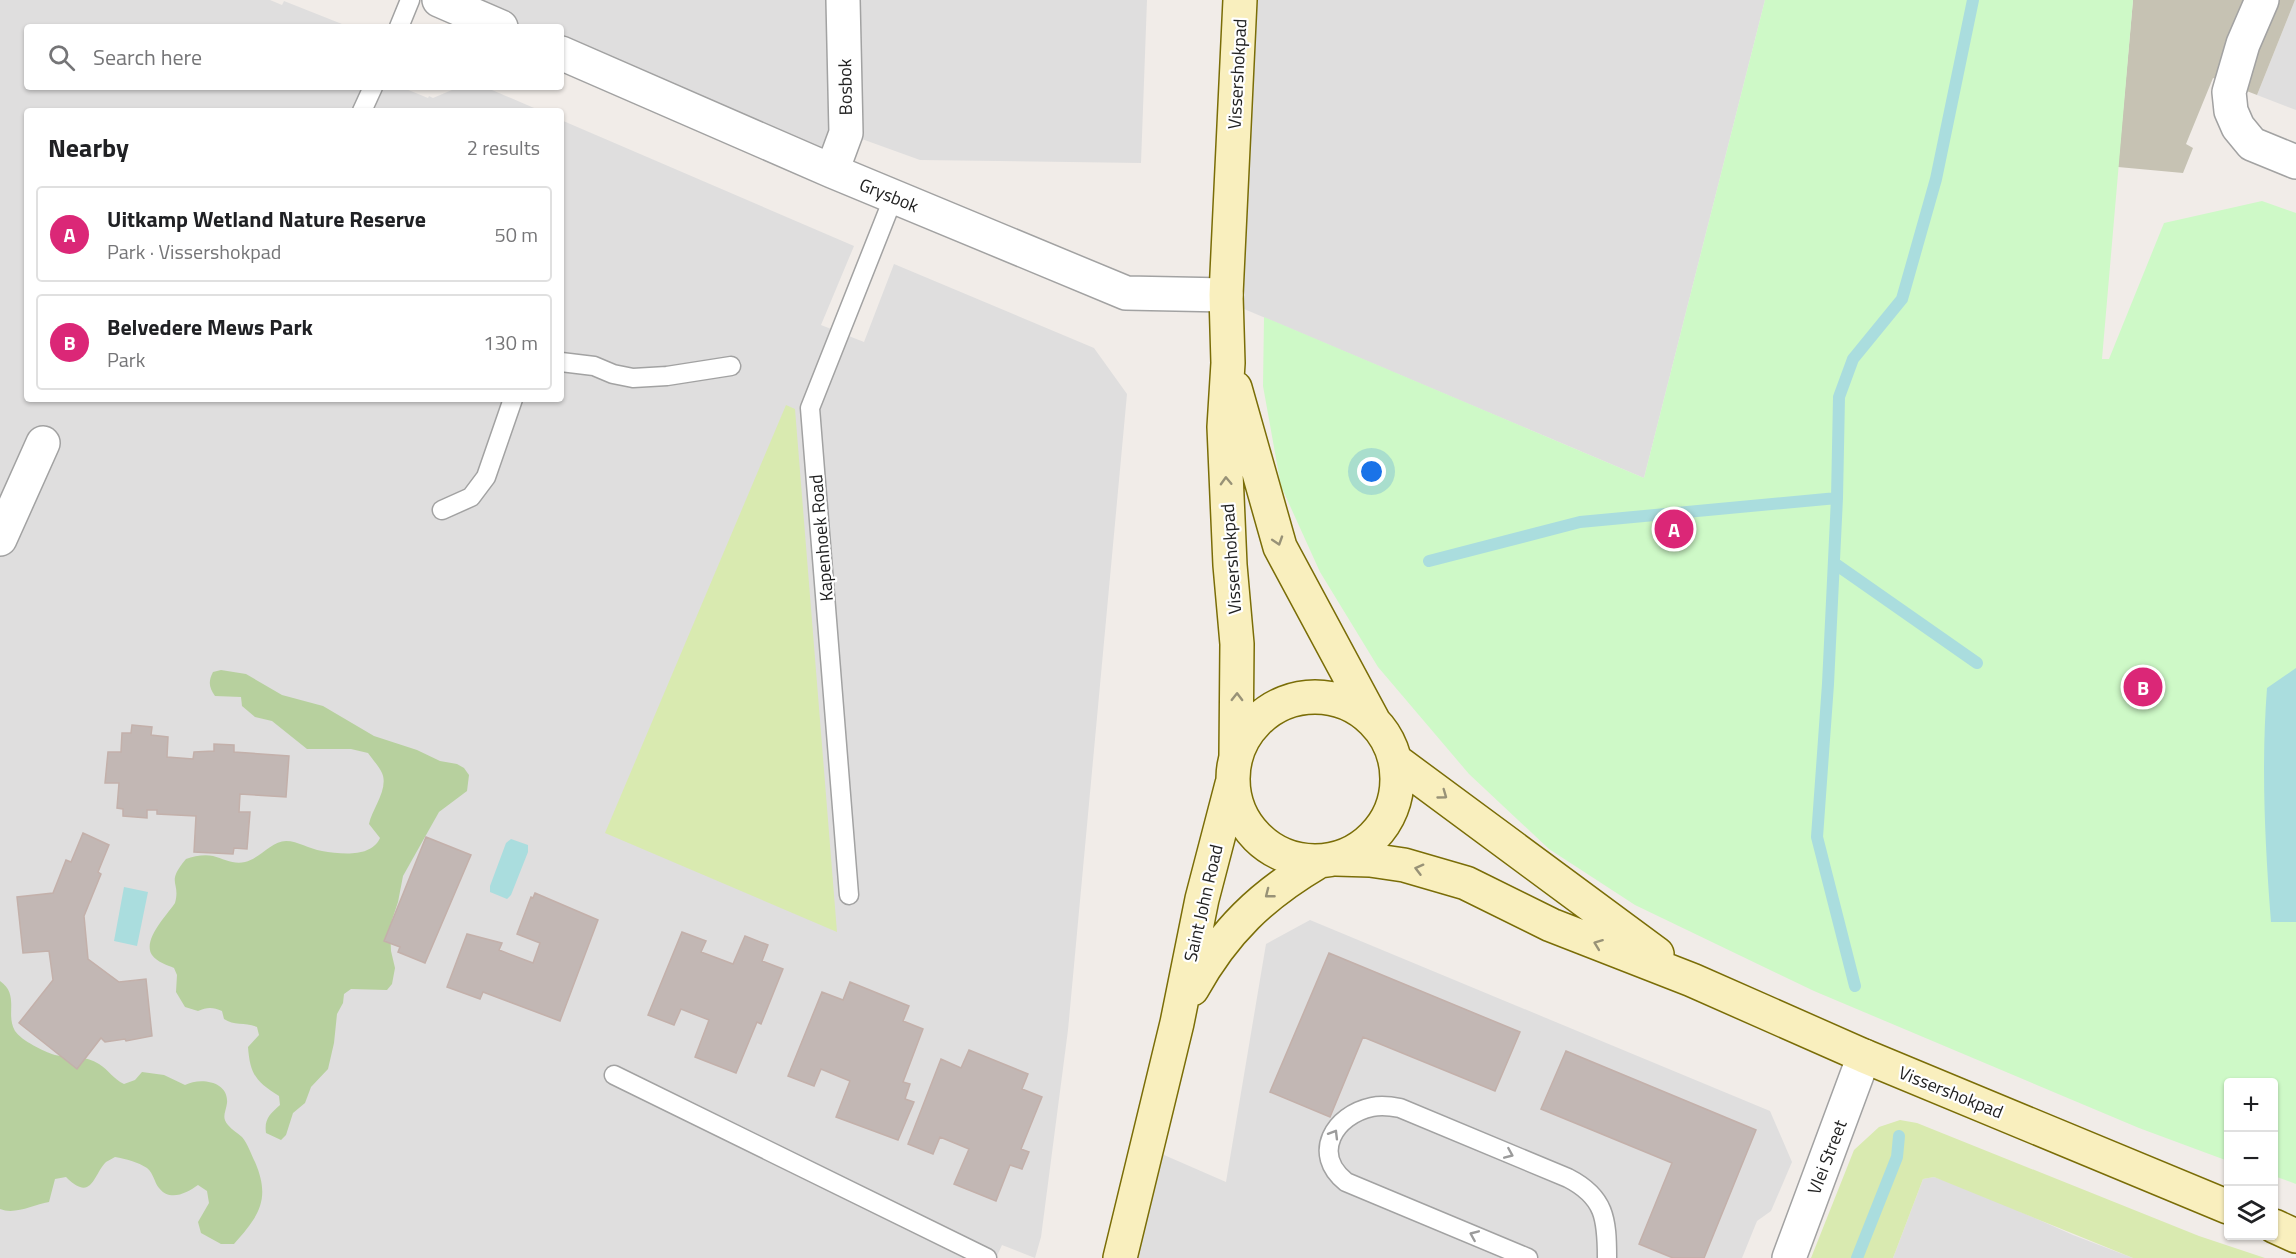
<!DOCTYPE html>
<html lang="en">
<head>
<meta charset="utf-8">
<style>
	:root { --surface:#fff; --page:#f2f2f2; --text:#202124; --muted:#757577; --line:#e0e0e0; --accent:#db2777 }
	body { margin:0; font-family:"Titillium Web",sans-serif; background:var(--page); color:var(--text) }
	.controls { position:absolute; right:18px; bottom:18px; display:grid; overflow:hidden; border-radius:6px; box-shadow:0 2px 4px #0004 }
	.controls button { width:54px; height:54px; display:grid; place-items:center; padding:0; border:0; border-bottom:2px solid var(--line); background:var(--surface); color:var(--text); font:30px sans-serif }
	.you { position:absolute; left:1372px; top:472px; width:21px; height:21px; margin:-15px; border:4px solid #fff; border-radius:50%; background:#1a73e8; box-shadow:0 0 0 9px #1a73e833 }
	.badge { display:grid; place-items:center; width:39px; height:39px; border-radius:50%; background:var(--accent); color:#fff; font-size:20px; font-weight:700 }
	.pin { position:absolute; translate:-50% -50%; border:3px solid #fff; box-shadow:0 2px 6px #0006 }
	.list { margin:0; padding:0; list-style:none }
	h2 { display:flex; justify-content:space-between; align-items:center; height:78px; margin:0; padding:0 24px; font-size:26px }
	h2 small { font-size:20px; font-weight:400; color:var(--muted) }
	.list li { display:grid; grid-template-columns:39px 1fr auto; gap:18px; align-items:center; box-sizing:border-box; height:96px; margin:0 12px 12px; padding:0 12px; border:2px solid var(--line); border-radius:6px }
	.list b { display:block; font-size:22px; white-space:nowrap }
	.list p { margin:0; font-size:20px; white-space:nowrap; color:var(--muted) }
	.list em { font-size:20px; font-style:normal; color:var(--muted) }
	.icon { flex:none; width:33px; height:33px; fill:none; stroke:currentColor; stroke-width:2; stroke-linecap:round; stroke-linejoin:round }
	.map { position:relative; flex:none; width:2296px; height:1258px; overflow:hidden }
	.search { position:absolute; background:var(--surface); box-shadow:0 2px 4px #0004; left:24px; top:24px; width:540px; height:66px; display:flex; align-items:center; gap:15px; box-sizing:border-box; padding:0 21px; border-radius:6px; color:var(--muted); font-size:22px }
	.panel { position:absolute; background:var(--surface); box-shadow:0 2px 4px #0004; left:24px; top:108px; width:540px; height:294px; border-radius:6px }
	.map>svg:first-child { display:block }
</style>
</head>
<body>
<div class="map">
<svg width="2296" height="1258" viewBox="0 0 2296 1258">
	<rect width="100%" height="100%" fill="#f1ece8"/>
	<!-- residential -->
	<path fill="#dfdede" d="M0 0H270L282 5 284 1 347 26 27 27V87H401L428 98 429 96 433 98 459 87H485L541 111H27V399H561V120L854 246 821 325 864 342 894 264 1094 348 1127 394 1068 1030 1041 1237 1035 1258 1002 1245 996 1258H0Z
		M433 0H1147L1141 163 920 160 848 134 833 173 561 56V27H495Z
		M1239 0H1765L1644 478 1225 301Z
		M2295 0H2296V110L2257 95Z
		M1310 920 1770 1111 1792 1162 1771 1211 1757 1221 1742 1258H1122L1148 1148 1226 1182 1266 944Z
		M1934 1177 1969 1189 2073 1235 2133 1258H1893L1923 1179Z"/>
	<!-- construction -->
	<path fill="#c6c2b3" d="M2133 0H2295L2257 95 2213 78 2186 144 2193 148 2183 173 2118 167Z"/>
	<!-- grass -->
	<path fill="#d9eab0" d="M786 405 795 409 837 932 605 833Z
		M1900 1120 1917 1123 2199 1236 2265 1258H2133L1934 1177 1923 1179 1893 1258H1811L1854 1150 1879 1127Z"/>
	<!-- forest -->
	<path fill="#b7d09e" d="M221 670 246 674 282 695 323 706 374 736 417 750 440 761 457 764 464 768 469 775 467 791 439 812 403 876 398 902 390 926 391 951 395 968 392 984 387 990 351 989 344 994 343 1003 337 1014 334 1043 328 1069 311 1087 305 1103 293 1113 286 1135 281 1140 266 1133C264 1119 270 1114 280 1105L279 1096C256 1082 250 1074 248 1047L259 1035 257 1027C245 1022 234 1026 224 1019L222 1011C213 1007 207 1007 198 1011L185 1007 176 992 177 975 174 968C167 965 157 962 152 955 142 940 167 915 175 903 181 881 165 884 186 859 194 856 205 854 213 856 224 859 234 865 245 862 259 859 272 841 286 841 298 841 309 849 322 851 341 854 371 858 380 838L369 824C372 809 389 789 382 773 379 766 372 759 368 753L351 749H307L272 721 255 717 242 706 241 697 215 696C209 687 208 682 213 672Z
		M0 981C20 995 5 1014 15 1031 22 1041 43 1051 55 1055 69 1058 86 1055 99 1064 109 1070 113 1079 124 1084L135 1080 142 1072 164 1075 185 1085C200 1077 229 1081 227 1103 226 1112 221 1117 228 1125 232 1130 238 1133 242 1137 248 1144 251 1154 255 1162 271 1199 259 1216 234 1244H221L201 1233 198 1222 209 1203 207 1191 198 1185C187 1193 170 1202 159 1188 154 1182 154 1174 147 1168 138 1162 126 1159 115 1157 112 1159 109 1160 106 1162 93 1175 92 1203 66 1177L55 1179 49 1202C33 1205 15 1215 0 1209Z"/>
	<!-- park -->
	<path fill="#cef9c7" d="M1765 0H2133L2102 359H2109L2164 223 2262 201 2296 213V1184L2274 1176V1082H2228V1161L2139 1128 1814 991 1635 905 1549 849 1469 774 1378 667 1320 572 1281 486 1263 386 1264 317 1644 478Z"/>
	<!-- water -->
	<path fill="#aaddde" d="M2296 668V922H2271C2265 844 2261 767 2267 688Z
		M511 839 528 845V852L511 895 507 899 490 892V886L506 843Z
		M124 887 148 892 137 946 114 941Z"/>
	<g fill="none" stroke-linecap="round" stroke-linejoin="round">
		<!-- stream -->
		<path stroke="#aaddde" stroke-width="12" d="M1429 561 1580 522 1837 498
			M1834 563 1977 663
			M1855 986 1817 837 1828 684 1837 498 1839 397 1853 359 1902 299 1936 179 1973 0
			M1857 1258 1897 1157 1899 1136"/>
	</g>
	<!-- building -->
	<path fill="#c2b7b4" stroke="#c3b0aa" stroke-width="1.5" d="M132 725 152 727 151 735 168 737 167 757 193 759 194 752 214 751V744L234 745V752L289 756 286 797 240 794 239 812H250L247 849 234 848 233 854 194 852 196 816 157 814V810H147V818L123 816V809L117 808 119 783H105L108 752H121L122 733H131Z
		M83 833 109 845 98 872 101 874 84 916 88 959 119 982 146 979 152 1036 126 1041 125 1039 105 1042 101 1038 77 1069 19 1023 53 980 49 951 23 953 17 897 53 893 66 860 71 862Z
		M426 837 471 855 425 963 398 952 400 947 384 941Z
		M535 893 598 920 560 1021 483 992 480 999 447 987 467 934 502 943 499 950 533 963 540 943 517 934 531 897 533 898Z
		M682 932 706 941 701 952 733 964 745 936 768 945 762 961 783 969 761 1024 757 1022 736 1073 695 1057 709 1020 681 1009 674 1025 648 1015Z
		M1329 953 1520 1032 1495 1091 1363 1037 1330 1117 1270 1092Z
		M850 982 909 1006 903 1021 923 1029 903 1082 910 1084 905 1099 914 1102 898 1140 836 1117 850 1081 821 1069 814 1086 788 1076 822 992 843 1000Z
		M969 1050 1028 1074 1022 1089 1042 1097 1021 1149 1029 1152 1022 1169 1010 1165 996 1201 954 1184 969 1149 940 1137 933 1154 908 1144 941 1059 961 1068Z
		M1566 1051 1756 1130 1704 1258H1673L1639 1244 1672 1163 1541 1109Z"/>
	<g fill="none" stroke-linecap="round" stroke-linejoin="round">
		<!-- lane casing -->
		<g stroke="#a2a2a2" stroke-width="21">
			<path id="lane" d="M399 27 410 0
				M362 111 373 87
				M561 362 594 366 613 374 633 378 667 376 731 366
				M442 510 471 497 486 477 513 399
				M849 895 810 408 894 196
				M614 1075 987 1258
				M1528 1258 1346 1182C1311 1154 1334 1115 1372 1107 1381 1105 1390 1106 1400 1108L1568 1178C1605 1197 1607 1219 1607 1258"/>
		</g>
		<!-- street casing -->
		<g stroke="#a2a2a2" stroke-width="36">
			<path id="street" d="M439 0 501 27
				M2262 0 2243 44 2229 92 2231 111 2238 127 2252 144 2296 162
				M561 53 832 171 1126 293 1226 295
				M832 171 846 133 843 0
				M0 539 43 443
				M1789 1258 1864 1056"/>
		</g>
		<!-- secondary casing -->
		<g stroke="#7a6d07" stroke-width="36">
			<path id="secondary" d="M1235 388 1280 547 1373 720
				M1233 779a82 82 0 1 1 164 0a82 82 0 1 1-164 0Z
				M1236 755 1237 644 1230 565 1224 427 1228 363 1226 295 1240 0
				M1396 761 1657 954
				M1336 859 1370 860 1404 865 1466 883 1551 925 1692 980 1864 1056 2228 1207
				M1192 989C1224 931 1262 895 1318 862
				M2274 1226 2296 1236
				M1120 1258 1177 1023 1202 899 1232 784"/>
		</g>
		<!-- lane -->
		<use href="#lane" stroke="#fff" stroke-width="18"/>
		<!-- street -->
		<use href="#street" stroke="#fff" stroke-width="33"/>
		<!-- secondary -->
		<use href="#secondary" stroke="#f9efbe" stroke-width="33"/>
	</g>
	<!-- one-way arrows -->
	<defs><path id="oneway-chevron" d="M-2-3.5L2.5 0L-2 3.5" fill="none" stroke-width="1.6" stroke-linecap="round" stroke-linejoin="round" transform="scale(1.5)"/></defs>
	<g stroke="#989277">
		<use href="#oneway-chevron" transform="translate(1226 481) rotate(-92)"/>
		<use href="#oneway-chevron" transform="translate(1278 541) rotate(72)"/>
		<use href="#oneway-chevron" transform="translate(1237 697) rotate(-89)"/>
		<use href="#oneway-chevron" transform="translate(1443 795) rotate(36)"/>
		<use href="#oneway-chevron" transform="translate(1419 869) rotate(-165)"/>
		<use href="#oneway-chevron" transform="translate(1269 894) rotate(142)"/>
		<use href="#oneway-chevron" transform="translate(1598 944) rotate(-159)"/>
	</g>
	<g stroke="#9b9b9b">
		<use href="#oneway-chevron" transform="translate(1334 1134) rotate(-59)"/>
		<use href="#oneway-chevron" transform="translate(1509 1154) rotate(23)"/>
		<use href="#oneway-chevron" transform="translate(1474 1235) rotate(-157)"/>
	</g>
	<g text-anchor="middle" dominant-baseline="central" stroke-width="4.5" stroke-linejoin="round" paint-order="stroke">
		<!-- street labels -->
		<g font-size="18" fill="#212121" stroke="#fff">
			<text transform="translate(1237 74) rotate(-87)">Vissershokpad</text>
			<text transform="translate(845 87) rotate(-91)">Bosbok</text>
			<text transform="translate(889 195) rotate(22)">Grysbok</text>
			<text transform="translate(821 538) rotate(-95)">Kapenhoek Road</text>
			<text transform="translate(1231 559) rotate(-94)">Vissershokpad</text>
			<text transform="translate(1203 903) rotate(-77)">Saint John Road</text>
			<text transform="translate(1951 1092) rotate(22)">Vissershokpad</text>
			<text transform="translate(1827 1157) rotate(-69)">Vlei Street</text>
		</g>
	</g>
</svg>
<div class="controls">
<button>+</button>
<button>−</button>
<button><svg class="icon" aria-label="layers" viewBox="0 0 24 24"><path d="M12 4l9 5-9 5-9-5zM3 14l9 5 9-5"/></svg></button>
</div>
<div class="you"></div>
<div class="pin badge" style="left:1674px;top:529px">A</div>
<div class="pin badge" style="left:2143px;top:687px">B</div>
<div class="search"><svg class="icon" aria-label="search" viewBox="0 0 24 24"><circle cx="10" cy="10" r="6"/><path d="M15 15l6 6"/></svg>Search here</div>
<section class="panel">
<h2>Nearby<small>2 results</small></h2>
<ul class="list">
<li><span class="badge">A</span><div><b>Uitkamp Wetland Nature Reserve</b><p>Park · Vissershokpad</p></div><em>50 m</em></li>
<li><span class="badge">B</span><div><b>Belvedere Mews Park</b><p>Park</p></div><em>130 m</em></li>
</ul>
</section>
</div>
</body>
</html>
